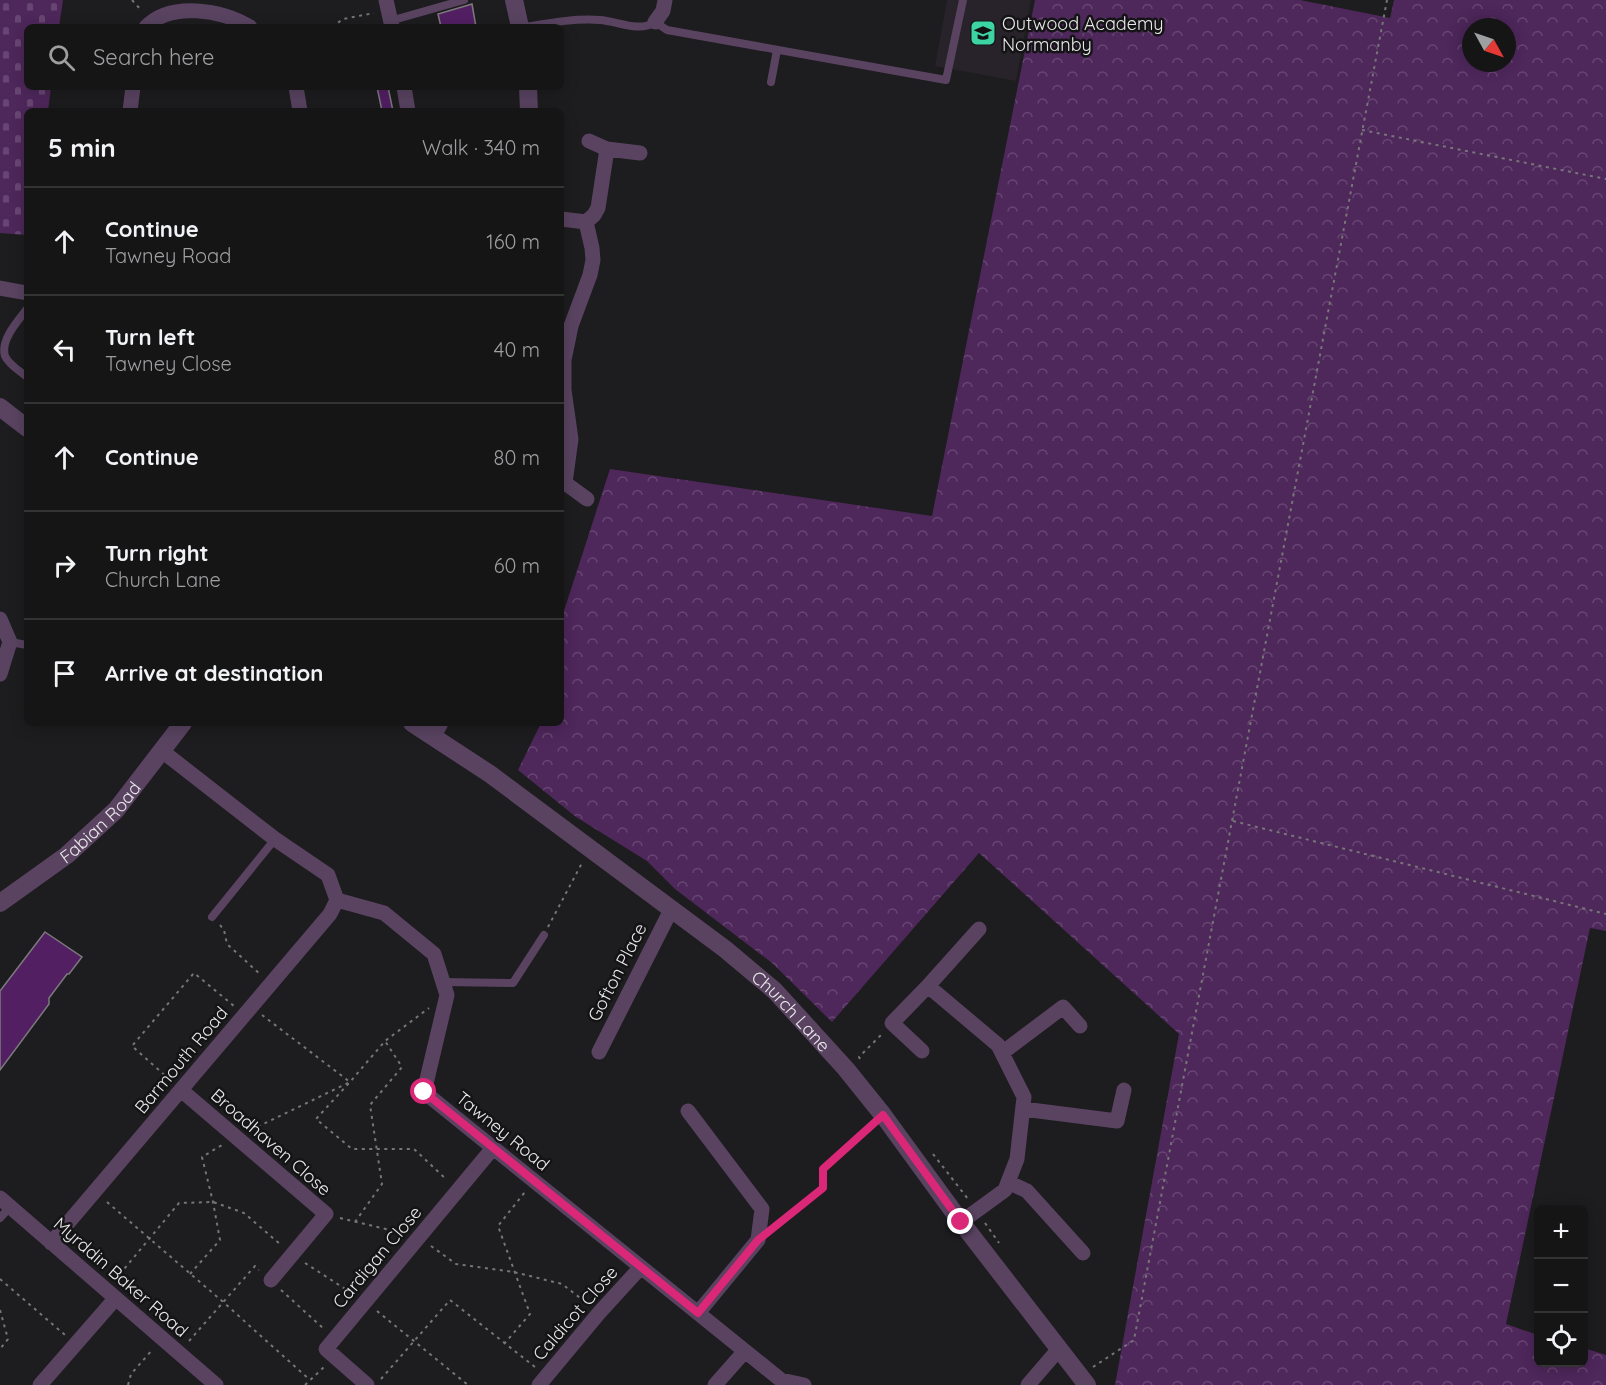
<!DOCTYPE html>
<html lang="en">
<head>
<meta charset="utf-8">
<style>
	:root { --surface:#161516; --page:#232223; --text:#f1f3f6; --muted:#9e9fa1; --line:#353435 }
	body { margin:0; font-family:Quicksand,sans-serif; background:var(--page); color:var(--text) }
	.controls { position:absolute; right:18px; bottom:18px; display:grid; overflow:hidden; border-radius:9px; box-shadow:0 3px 15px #0003 }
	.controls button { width:54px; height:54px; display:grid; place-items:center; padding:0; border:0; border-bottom:2px solid var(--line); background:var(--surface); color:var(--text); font:30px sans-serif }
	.compass { position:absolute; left:1462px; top:18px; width:54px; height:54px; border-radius:50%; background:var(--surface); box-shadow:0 3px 15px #0003; rotate:130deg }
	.stop { position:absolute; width:18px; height:18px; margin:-14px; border:4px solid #db2777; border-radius:50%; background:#fff }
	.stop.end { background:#db2777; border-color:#fff; box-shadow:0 2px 6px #0008 }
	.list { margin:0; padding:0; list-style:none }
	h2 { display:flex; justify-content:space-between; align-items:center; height:78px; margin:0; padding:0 24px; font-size:26px }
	h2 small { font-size:20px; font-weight:400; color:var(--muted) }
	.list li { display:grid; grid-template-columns:39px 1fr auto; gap:18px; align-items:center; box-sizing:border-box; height:108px; padding:0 24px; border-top:2px solid var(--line) }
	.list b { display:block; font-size:22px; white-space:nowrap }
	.list p { margin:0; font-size:20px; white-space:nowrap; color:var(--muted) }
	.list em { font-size:20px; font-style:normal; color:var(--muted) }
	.icon { flex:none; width:33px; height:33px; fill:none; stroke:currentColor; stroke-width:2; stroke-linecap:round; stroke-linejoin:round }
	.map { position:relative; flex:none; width:1606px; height:1385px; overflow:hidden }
	.search { position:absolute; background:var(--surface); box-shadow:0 3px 15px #0003; left:24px; top:24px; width:540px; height:66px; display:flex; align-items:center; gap:15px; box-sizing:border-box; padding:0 21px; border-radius:9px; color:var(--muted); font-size:22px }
	.panel { position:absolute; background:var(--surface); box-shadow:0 3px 15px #0003; left:24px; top:108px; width:540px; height:618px; border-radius:9px }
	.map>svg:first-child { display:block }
</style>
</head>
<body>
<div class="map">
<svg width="1606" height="1385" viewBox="0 0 1606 1385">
	<defs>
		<pattern id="cemetery-stones" width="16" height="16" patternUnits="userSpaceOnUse" patternTransform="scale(1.5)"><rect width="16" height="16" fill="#4e275b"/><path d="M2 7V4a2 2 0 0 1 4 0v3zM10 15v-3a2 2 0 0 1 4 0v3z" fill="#684673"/></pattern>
		<pattern id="park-crowns" width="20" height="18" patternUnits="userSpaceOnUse" patternTransform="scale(1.5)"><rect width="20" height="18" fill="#4e275b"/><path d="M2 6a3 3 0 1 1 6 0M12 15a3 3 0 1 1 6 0" fill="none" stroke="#684673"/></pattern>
	</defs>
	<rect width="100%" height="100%" fill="#1d1c1e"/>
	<!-- built -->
	<path fill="#28232a" d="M947 0H1031L1016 81 935 66Z"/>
	<!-- cemetery -->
	<path fill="url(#cemetery-stones)" d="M0 0H63L59 27H27V87H51L48 111H27V235L0 233Z"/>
	<!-- park -->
	<path fill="url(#park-crowns)" fill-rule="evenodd" d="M1035 0H1300L1390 18 1394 0H1606V931L1590 928 1506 1324 1538 1335V1362H1584V1348L1606 1355V1385H1115L1179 1034 979 853 832 1022 772 963 675 889 647 861 576 817 518 770 541 723H561V620L610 469 932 516ZM1471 27H1507V63H1471Z"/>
	<!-- building -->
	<path fill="#521f63" stroke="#7c7a7d" stroke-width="1.5" d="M472 4 476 27H441L438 14Z
		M377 87H388L393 111H382Z
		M45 932 82 957 69 974H67L49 998V1004L0 1070V991Z"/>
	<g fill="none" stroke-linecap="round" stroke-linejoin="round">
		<!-- path -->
		<path stroke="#777677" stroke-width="2" stroke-dasharray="3 4.5" stroke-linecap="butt" d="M132 0 142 11
			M332 27 343 19 374 13
			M1362 130 1606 179
			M1233 821 1606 914
			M220 925 224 930 227 944 261 975
			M548 927 582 863
			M262 1015 350 1082 316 1119 352 1149H414L447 1180
			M860 1059 859 1057 883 1033
			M170 1080 132 1046 194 973 234 1006
			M251 1130 350 1082 385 1041 429 1008
			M933 1154 968 1199
			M107 1202 222 1301 310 1380
			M340 1218 402 1233
			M355 1222 382 1184 370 1105 402 1067 385 1041
			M985 1223 999 1243
			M775 1226 823 1188V1169L871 1126
			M431 1246 456 1264 514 1272 562 1284 588 1304
			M305 1263 353 1294
			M190 1274 220 1240 213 1202 202 1157 222 1145
			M0 1279 65 1335
			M115 1280 179 1203 213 1202 244 1213 281 1245
			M281 1290 324 1329
			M0 1310 8 1339 0 1349
			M377 1311 468 1385
			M189 1341 255 1266 259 1270
			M504 1344 530 1314 498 1226 525 1192
			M1093 1367 1134 1340 1387 0
			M381 1379 450 1300 535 1367
			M128 1385 131 1374 153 1349
			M305 1385 324 1367"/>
		<!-- service -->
		<path stroke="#594361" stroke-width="8" d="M390 21 464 0
			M525 27C549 23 575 18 600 20 617 21 639 33 655 22L667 30 946 80 963 0
			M771 82 777 50
			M27 309C18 321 0 340 5 356 9 365 20 371 27 377
			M10 642 27 645
			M212 917 275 839
			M443 982 513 983 544 935
			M0 1218 10 1207"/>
		<!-- minor -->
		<path stroke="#594361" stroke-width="15" d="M386 0 392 27
			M655 22 663 11 665 0
			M146 27C171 1 222 10 250 27
			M296 87 300 111
			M404 87 408 111
			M130 111 133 87
			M589 141 607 149
			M561 219 586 222 594 215 598 208 607 149 640 153
			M586 222 592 248 593 260 590 275 571 326 564 360V390L571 439 565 483 587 499
			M0 288 27 293
			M0 619 10 642 0 674
			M434 736 441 723
			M162 751 275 839 328 875 337 900
			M337 900 384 913 434 954 447 995 424 1092 781 1380 804 1385
			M922 1051 892 1023 928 986
			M599 1052 671 910
			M1002 1053 1063 1007 1080 1026
			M181 1090 326 1214 271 1280
			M1023 1109 1117 1121 1124 1090
			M688 1111 762 1209 758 1240 698 1313
			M1008 1182 1027 1191 1083 1253
			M0 1198 216 1385
			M961 1222 1005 1190 1017 1159 1024 1097 998 1045 928 986 979 929
			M51 1243 330 914 337 900
			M40 1385 115 1299
			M367 1385 326 1349 493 1148
			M539 1385 599 1313 641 1267
			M715 1385 745 1351
			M1028 1385 1058 1350"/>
		<!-- tertiary -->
		<g stroke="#594361" stroke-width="18">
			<path d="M514 0 520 27"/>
			<path d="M528 87 529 111"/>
			<path d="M0 407 27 428"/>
			<path id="s1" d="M412 723 490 774 725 949 775 991 846 1069 883 1115 961 1222 1087 1385"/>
			<path id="s2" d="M0 903 67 855 116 810 183 723"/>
		</g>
	</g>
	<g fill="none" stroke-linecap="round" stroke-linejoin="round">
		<!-- route -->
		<path stroke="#db2777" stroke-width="8" d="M424 1092 698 1313 758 1240 823 1188V1169L883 1115 961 1222"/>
	</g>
	<!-- icons -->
	<defs>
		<g id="school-square" transform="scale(1.35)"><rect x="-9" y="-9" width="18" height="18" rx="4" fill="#3dd4a3" stroke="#141315"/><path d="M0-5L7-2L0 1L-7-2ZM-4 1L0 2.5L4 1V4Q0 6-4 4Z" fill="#111"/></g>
	</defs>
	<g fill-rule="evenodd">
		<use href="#school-square" x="983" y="33"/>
	</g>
	<g text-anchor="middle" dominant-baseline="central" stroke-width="5" stroke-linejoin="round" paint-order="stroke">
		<!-- poi labels -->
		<g font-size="18" fill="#eae9ea" stroke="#141315" text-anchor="start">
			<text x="1002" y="23">Outwood Academy<tspan x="1002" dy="21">Normanby</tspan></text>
		</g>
		<!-- street labels -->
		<g font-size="18" fill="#eae9ea" stroke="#141315">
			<text stroke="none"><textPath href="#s2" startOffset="129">Fabian Road</textPath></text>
			<text transform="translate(617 972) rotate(-63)">Gofton Place</text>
			<text stroke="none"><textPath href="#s1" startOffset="477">Church Lane</textPath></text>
			<text transform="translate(181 1060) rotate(-50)">Barmouth Road</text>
			<text transform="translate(503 1131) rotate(39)">Tawney Road</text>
			<text transform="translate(271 1142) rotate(41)">Broadhaven Close</text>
			<text transform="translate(377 1257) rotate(-50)">Cardigan Close</text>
			<text transform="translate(121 1277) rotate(41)">Myrddin Baker Road</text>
			<text transform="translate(575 1313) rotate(-49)">Caldicot Close</text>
		</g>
	</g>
</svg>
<div class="controls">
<button>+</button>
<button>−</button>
<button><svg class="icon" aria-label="locate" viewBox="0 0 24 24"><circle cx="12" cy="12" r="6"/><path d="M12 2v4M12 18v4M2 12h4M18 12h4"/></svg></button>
</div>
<svg class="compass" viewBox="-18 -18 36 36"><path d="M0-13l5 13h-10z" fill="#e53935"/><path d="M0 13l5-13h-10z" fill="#9e9fa1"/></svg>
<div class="stop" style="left:424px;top:1092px"></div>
<div class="stop end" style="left:961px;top:1222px"></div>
<div class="search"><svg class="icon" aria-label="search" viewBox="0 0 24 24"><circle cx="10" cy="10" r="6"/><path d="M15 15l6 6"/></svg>Search here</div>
<section class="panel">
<h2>5 min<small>Walk · 340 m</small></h2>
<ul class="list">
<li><svg class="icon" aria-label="ahead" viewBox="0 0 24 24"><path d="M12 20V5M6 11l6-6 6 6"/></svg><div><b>Continue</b><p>Tawney Road</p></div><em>160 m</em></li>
<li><svg class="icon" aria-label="left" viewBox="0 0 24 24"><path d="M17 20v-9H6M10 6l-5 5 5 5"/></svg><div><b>Turn left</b><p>Tawney Close</p></div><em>40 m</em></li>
<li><svg class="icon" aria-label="ahead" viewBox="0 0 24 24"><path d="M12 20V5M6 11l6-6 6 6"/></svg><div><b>Continue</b></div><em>80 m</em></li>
<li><svg class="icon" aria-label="right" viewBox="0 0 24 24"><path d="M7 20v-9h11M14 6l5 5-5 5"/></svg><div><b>Turn right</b><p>Church Lane</p></div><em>60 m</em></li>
<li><svg class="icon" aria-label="arrive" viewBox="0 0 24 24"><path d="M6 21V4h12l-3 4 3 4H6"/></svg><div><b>Arrive at destination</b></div></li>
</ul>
</section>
</div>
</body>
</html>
